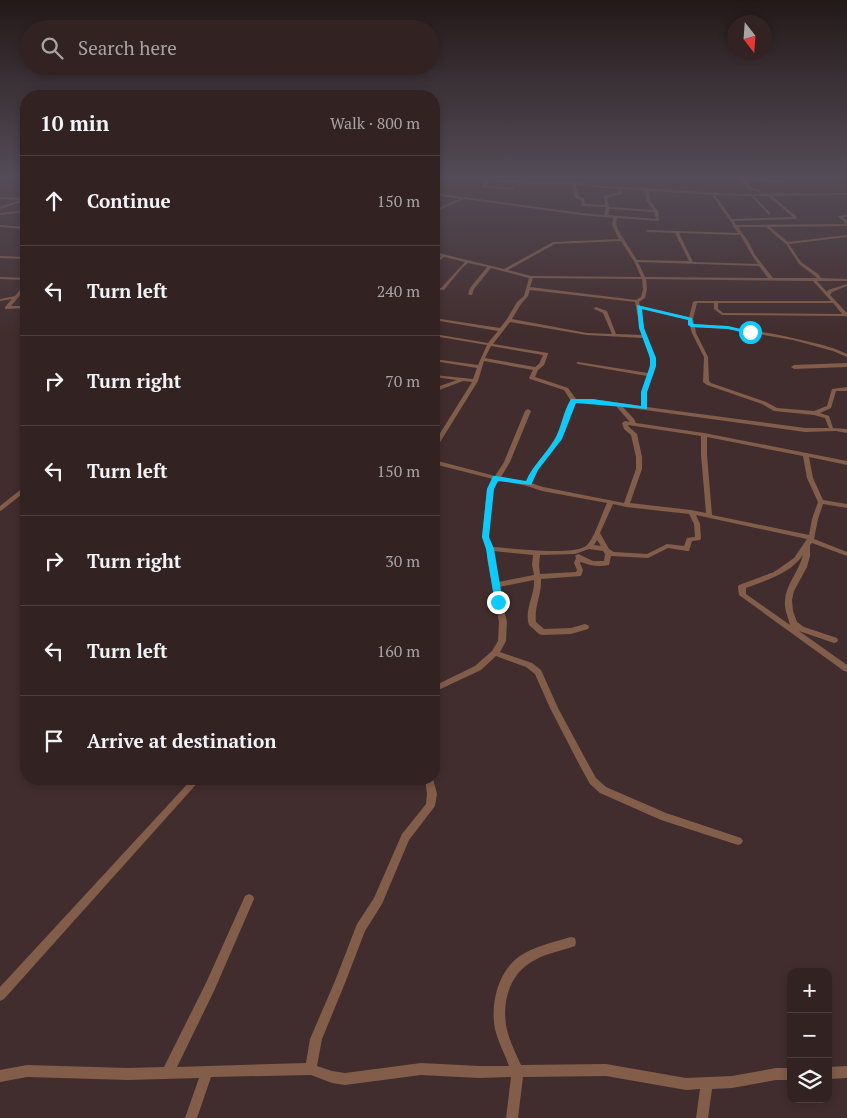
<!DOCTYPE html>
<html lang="en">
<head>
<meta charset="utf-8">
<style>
	:root { --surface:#322222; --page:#3d2f2f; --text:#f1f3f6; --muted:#a8a4a5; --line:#4d3f40 }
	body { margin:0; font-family:"PT Serif",serif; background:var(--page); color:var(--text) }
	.controls { position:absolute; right:15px; bottom:15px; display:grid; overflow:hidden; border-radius:10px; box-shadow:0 2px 8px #0003 }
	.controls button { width:45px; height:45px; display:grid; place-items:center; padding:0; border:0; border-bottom:1px solid var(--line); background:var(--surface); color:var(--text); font:25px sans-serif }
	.compass { position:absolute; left:727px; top:15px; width:45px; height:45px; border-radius:50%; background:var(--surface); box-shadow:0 2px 8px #0003; rotate:163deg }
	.stop { position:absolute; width:15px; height:15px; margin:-11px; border:4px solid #0ecafa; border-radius:50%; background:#fff }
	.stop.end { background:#0ecafa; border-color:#fff; box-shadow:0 1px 5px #0008 }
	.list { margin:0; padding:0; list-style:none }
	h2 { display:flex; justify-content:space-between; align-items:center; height:65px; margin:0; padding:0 20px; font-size:21px }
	h2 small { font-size:16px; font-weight:400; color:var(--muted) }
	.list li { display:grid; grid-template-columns:32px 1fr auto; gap:15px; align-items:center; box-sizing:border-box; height:90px; padding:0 20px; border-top:1px solid var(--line) }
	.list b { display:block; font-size:19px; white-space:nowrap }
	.list em { font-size:16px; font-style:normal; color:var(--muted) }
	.icon { flex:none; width:28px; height:28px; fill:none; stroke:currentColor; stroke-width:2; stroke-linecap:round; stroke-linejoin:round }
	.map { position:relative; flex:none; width:847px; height:1118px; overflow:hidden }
	.search { position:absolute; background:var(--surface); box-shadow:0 2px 8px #0003; left:20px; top:20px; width:420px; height:55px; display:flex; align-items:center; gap:12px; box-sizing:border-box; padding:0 18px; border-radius:28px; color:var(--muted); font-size:19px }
	.panel { position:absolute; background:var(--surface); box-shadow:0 2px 8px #0003; left:20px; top:90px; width:420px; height:695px; border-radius:20px }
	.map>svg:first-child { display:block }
</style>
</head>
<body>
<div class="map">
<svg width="847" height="1118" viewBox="0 0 847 1118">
	<rect width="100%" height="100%" fill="#422d2e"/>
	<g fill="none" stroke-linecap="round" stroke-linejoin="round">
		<!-- minor -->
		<path fill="#825d4a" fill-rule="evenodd" d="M0 177H7L0 179Z
			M434 177 532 182H571L599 186 647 188 733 194 847 193V195L772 196 796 216 797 219 734 221 736 225 846 224 838 216 847 215V217H843L847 221V226L770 227 788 242 847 235V237L789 244 801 262 818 274 821 278 847 279V281H817L827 292 828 290 847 284V286L832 292 830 295 847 313V317L845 316 722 315 714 309V303H697L693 319 694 324C733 327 772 332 810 342 823 345 835 348 847 354V357L833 351 793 340 728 329 695 327 696 333 708 357 709 381 711 383 766 402 777 408 814 411 827 406 832 389 847 387V391H836L831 408 820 413 829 416 833 428 847 429V433L836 431 805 432 623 407 634 419 636 423 704 433 847 461V465L809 457 813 478 823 500 847 504V508L823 504 818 519 814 539 847 552V556L812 543 810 545V556L807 567 794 591 792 600 793 611 797 622 804 627 837 638 838 640 837 642 834 643 799 631 847 665V672L844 671 739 595 738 587 739 585 774 572 794 558 807 539 696 515 700 524 701 538 700 540 692 541 689 551H687L668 548 648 558 611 556 609 565C599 567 591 566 581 562L580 563 583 570 581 576 541 579C542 594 534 606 536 622L544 629 571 628 585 624 588 625 589 627 588 629 571 634 542 635 539 634 529 625C524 609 535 596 534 580L499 587 507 622 506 641 500 652 532 663 541 670 558 708 586 760 596 778 606 787 666 813 741 838 743 841 741 844 738 845 661 820 600 793 590 784 580 766 550 708 535 674 526 667 496 656 481 670 434 692V686L475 666 492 651 498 641 499 622 487 558V549L482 537 487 489 493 479 434 464V460L495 476 504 462 525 411 528 409 531 411 510 462 501 477 526 482C534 464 545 455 554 440 562 428 561 414 571 401L564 390 530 379 529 378 533 370 484 361 478 381 437 447 434 449V443L472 382 463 381 434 392V388L457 380 434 377V375L473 379 477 368 434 361V359L478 365 487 345 434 336V334L488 343 498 331 434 320V318L500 328 507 319 517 302 524 296 529 278 491 268 474 289 472 295H470L468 294 470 288 487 267 468 263 462 268 444 290 434 289V287L441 288 465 262 444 257 434 265V262L441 256 434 254V252L504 269 553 242 619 239 612 225 613 218 581 215 464 199 434 212V210L460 199 434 195V193L581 213 604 215 606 207 582 206 581 200 575 198 572 186 574 184H532L490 181 486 185 514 188 513 190 482 187V185L487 181 434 178ZM577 185 618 189 619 192 604 196 605 205 585 204 584 198 579 197 576 186ZM621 189 645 191 646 200 653 210 609 207 607 198 622 194ZM649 191 712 195 733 225V227H734L738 233 647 230 646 231 648 232 675 233 689 261 637 260 618 230C616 225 616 223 617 218L659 221 658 211 650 200ZM715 195 751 196 769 215H770V213L754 196H768L793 217 732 219ZM609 209 654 212 656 219 608 215ZM738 227H766L786 244 799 264 815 276 817 278H773L755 255 750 244ZM679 233 740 235C746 244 751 255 758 264L693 262ZM621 241 635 263 641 277 531 276 508 270 555 244ZM638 262 759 266 768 278 645 277ZM533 278 642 279 643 289 641 297 636 300 530 287ZM646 279 813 281 831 301H695L693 302 689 317 640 306 639 302 645 298 647 289ZM530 290 635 302 640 328 642 335 616 334 607 311 596 307 594 308V309L603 313 612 334 587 333 512 319 521 304 528 296ZM718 303H833L842 314 723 313 718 309ZM641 309 689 320 690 324 689 325 690 326 692 333 704 357 703 382 707 385 762 404 774 411 814 415 825 418 829 428H805L647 407V392L656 366 655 358 644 328ZM510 322 587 335 643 338C648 351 653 360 648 373L578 362 576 363 578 364 647 376 641 392V406L592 399H576L568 388 535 377 538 370 544 365 548 354V353L493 344ZM491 346 543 355 539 364 535 367 485 358ZM576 403H592L616 406 629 421 630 422 625 421 622 423 624 429 631 435 636 457V469L624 503 543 487 531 483 537 470 561 439 571 409ZM628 425 701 436V455L706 513 691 510 630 503 642 469V457L637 434 629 427ZM707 437 803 456 807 478 818 502 812 519 809 535 712 515 707 455ZM499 480 527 486 542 491 607 503C602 513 594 540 586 546 572 556 511 548 493 547L488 537 493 489ZM613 504 626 507 689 514 694 524 695 537 687 538 684 546 667 544 647 554 614 552 609 549 600 533ZM597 540 601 546 594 545ZM589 549 603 551 605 554 604 561H593L578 554 575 556 576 558 574 563 577 570 576 572 540 574 539 565 540 555 575 554ZM493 551 533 555 532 565 534 575 498 582 493 558ZM803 555C799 571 785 586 785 601 784 609 788 617 790 625L746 594V588C766 580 790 574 803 555Z
			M609 177 639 178V177H641L644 179 642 180Z
			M654 177 740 178 782 181 784 177H786L787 181 783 183 744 180 747 182 750 187 761 190 760 192 748 189 745 184 739 180 656 178Z
			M806 177H829L827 178H808Z
			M0 197 21 198 23 199 21 202 0 209V207L19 200 0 199Z
			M26 210V212L0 215V213Z
			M0 225 26 227V229L0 227Z
			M0 256 26 257V259L0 258Z
			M0 277 26 278V280L0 279Z
			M24 285H26V288L11 306H26V308L5 309V307L12 299 0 301V299L15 296Z
			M847 363V367L794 369 791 367 794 365Z
			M26 486V491L2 510 0 511V506L24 487Z
			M192 779H201L4 999 0 1001V987Z
			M425 779H433L437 794 435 806 409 840 382 904 365 931 345 983 322 1039 317 1066 332 1071 345 1073 421 1063 479 1066H509C505 1054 498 1042 495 1029 490 1004 498 971 520 956 535 946 554 942 571 937L575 938 576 942 575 946C562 951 547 953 535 960 509 973 501 1003 507 1030 510 1042 516 1054 521 1065L606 1064 686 1078 732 1076 776 1068H791V1080H776L732 1088 712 1089 708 1118H696L700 1089 686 1090 606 1076 523 1077 518 1118H506L511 1077 479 1078 421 1075 345 1085 332 1083 311 1075 211 1077 197 1118H185L199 1078 128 1080 27 1077 0 1082V1070L27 1065 128 1068 164 1067 206 983 245 896 249 894 253 896 254 899 214 991 177 1067 306 1063 310 1039 335 981 357 924 374 898 402 834 426 804 427 794Z
			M847 1066V1078L828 1079V1067Z"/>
	</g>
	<!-- sky -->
	<linearGradient id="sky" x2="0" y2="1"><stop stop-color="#241919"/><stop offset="0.53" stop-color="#544c57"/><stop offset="1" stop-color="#544c57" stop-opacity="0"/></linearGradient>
	<rect width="847" height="333" fill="url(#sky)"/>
	<!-- route -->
	<path fill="#0ecafa" d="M637 305 692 318 693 324 728 326 753 332 750 334 728 329 691 327 688 325V320L642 309 644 328 656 358V366L647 392V409L576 403 562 439 538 470 531 485 498 481 494 489 489 537 494 549 503 602 502 604H495L486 549 482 537 487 489 493 476H496L526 481C533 465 546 454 555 439 562 427 563 412 571 399H592L641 406V392L650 366V358L639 328Z"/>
</svg>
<div class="controls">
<button>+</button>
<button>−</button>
<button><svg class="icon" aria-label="layers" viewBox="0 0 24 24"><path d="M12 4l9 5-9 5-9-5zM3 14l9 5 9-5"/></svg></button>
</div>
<svg class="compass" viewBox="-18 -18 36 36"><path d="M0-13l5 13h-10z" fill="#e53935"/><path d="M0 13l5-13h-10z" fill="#a8a4a5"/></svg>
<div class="stop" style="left:750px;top:332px"></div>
<div class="stop end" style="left:498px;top:602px"></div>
<div class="search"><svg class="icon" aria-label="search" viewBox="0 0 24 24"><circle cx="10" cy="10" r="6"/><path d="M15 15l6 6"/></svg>Search here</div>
<section class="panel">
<h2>10 min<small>Walk · 800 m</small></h2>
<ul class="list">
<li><svg class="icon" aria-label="ahead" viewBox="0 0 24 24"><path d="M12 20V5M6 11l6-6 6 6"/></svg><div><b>Continue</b></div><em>150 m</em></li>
<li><svg class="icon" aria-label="left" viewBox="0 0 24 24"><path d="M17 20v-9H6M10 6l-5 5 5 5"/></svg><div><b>Turn left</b></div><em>240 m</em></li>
<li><svg class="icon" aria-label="right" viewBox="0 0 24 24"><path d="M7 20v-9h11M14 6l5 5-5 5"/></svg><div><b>Turn right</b></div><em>70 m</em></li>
<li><svg class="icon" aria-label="left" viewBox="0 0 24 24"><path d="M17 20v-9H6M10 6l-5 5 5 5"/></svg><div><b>Turn left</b></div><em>150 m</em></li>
<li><svg class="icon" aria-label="right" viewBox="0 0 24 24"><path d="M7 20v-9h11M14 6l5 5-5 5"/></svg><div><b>Turn right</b></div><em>30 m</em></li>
<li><svg class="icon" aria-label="left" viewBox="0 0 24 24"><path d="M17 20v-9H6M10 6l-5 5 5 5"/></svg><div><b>Turn left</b></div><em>160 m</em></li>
<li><svg class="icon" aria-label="arrive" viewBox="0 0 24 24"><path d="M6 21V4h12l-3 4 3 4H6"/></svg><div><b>Arrive at destination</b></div></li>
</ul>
</section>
</div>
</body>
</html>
